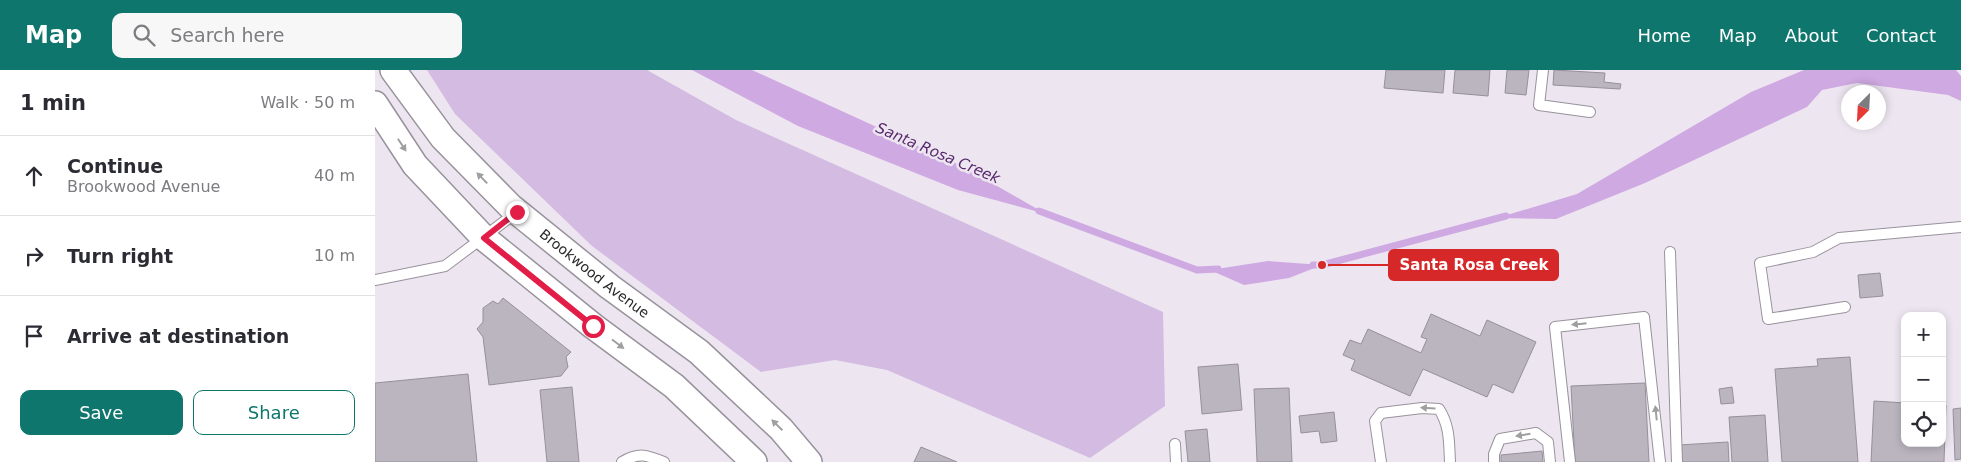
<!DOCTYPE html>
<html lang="en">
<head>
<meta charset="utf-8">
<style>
	:root { --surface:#fff; --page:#f7f7f7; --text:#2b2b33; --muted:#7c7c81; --line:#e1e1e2; --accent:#0f766e }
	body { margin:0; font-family:"DejaVu Sans",sans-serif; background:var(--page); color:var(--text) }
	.controls { position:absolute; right:15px; bottom:15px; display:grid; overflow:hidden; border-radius:10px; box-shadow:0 2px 8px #0003 }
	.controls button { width:45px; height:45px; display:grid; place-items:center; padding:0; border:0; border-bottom:1px solid var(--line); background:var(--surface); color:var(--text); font:25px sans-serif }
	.compass { position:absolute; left:1466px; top:15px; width:45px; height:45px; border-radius:50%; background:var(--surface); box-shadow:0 2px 8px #0003; rotate:204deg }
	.stop { position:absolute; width:15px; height:15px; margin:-11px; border:4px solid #e11d48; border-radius:50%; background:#fff }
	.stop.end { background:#e11d48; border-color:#fff; box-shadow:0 1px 5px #0008 }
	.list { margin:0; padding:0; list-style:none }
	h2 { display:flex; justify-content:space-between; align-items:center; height:65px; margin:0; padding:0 20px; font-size:21px }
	h2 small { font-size:16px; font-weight:400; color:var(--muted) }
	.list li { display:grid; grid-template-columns:32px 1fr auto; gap:15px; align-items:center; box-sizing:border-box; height:80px; padding:0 20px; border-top:1px solid var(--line) }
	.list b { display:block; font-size:19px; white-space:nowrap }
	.list p { margin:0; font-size:16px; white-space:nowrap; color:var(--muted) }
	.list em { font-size:16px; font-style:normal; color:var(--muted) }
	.actions { display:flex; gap:10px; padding:15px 20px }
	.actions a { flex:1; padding:11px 0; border:1px solid var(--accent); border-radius:10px; text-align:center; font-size:18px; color:var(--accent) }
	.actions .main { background:var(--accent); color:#fff }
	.icon { flex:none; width:28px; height:28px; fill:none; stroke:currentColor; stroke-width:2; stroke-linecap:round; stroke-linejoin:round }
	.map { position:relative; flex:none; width:1586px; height:392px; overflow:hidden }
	header { display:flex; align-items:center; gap:30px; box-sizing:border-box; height:70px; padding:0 25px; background:var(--accent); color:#fff }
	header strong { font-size:24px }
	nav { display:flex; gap:28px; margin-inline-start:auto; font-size:18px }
	.search { width:350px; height:45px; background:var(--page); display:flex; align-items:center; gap:12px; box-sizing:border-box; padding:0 18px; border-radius:10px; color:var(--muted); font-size:19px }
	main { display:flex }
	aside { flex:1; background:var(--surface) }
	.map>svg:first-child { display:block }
</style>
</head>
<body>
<header>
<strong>Map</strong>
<div class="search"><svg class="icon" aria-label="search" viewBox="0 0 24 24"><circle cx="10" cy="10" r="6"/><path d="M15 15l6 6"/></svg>Search here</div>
<nav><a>Home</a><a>Map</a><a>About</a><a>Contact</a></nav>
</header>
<main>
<aside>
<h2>1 min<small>Walk · 50 m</small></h2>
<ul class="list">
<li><svg class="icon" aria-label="ahead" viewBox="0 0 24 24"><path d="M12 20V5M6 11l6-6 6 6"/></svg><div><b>Continue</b><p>Brookwood Avenue</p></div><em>40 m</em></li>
<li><svg class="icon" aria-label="right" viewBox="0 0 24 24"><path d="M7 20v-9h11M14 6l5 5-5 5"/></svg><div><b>Turn right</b></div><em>10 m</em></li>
<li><svg class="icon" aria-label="arrive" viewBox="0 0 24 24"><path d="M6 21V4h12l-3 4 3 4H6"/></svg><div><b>Arrive at destination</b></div></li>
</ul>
<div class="actions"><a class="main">Save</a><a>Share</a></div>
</aside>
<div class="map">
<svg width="1586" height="392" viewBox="0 0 1586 392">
	<rect width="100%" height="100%" fill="#ede6f1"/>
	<!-- green -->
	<path fill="#d4bbe2" d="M52 0H272L361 50 788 242 790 336 715 388 512 300 460 290 386 302 217 176 80 44Z"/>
	<!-- water -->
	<path fill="#cfa9e2" d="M317 0H377L589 97 671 144 583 120 423 56Z
		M1429 0H1581L1586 6V31L1573 25 1482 13 1447 20 1432 37 1270 113 1181 149 1122 148 1202 124 1376 22Z
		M893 191 947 195 914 208 869 215 835 200Z"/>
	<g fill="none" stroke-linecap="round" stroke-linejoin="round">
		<!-- stream -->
		<path stroke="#cfa9e2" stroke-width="7" d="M664 141 822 200 843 199
			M938 195H947L1131 146"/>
	</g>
	<!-- building -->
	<path fill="#bbb5bf" stroke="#96909a" d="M1011 0H1070L1068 23 1009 18Z
		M1080 0H1115L1113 26 1078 23Z
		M1132 0H1154L1151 25 1130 23Z
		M1179 0 1230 3 1229 12 1246 14 1245 19 1178 15Z
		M1505 203 1508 226 1485 228 1483 205Z
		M128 228 196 282 191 287 193 297 186 306 114 315 108 267 102 259 108 252V238L118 231 123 234Z
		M1056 244 1105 266 1112 250 1161 272 1138 323 1118 314 1112 327 1048 299 1035 326 976 300 980 290 968 285 975 270 986 274 993 259 1046 283 1052 269 1046 267Z
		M1475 287 1483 392H1407L1400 299 1443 296 1442 289Z
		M863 294 867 340 827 344 823 297Z
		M93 304 102 392H0V313Z
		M1270 313 1274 392H1200L1196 316Z
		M197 317 204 392H172L165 320Z
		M1357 317 1359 333 1346 334 1344 319Z
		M914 318 917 392H882L879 319Z
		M1499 331 1530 333V373H1567V335H1571L1569 392H1496Z
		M1586 338V389L1580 390 1578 339Z
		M959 342 962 371 946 373 944 361 926 363 924 346Z
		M1390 345 1393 392H1357L1354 347Z
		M832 359 835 392H813L810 361Z
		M1353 372 1354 392H1305L1304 375Z
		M546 377 582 392H539Z
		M1167 381 1168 392H1126V385Z"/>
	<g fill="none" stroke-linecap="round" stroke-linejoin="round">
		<!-- service casing -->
		<g stroke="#98929c" stroke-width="12">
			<path id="service" d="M1168 0 1164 35 1215 42
				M1295 182 1302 392
				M0 210 70 196 142 142
				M1470 237 1393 249 1385 193 1438 182 1464 168 1586 157
				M800 374 801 392
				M247 392C264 382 272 385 289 392
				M1006 392 1000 351 1006 343 1047 338 1064 339C1075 356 1074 373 1075 392
				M1119 392V384L1125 369 1161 363 1173 372 1175 392
				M1195 392 1180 257 1269 247 1285 392"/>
		</g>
		<!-- tertiary casing -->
		<g stroke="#98929c" stroke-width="28">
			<g id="tertiary">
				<path id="s1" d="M18 0 68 68 136 137 235 217 324 282 406 359 434 392"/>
				<path d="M0 34 40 95 109 168 218 256 299 316 379 392"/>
			</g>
		</g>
		<!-- service -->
		<use href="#service" stroke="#fff" stroke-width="10"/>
		<!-- tertiary -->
		<use href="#tertiary" stroke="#fff" stroke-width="25"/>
	</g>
	<!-- one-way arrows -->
	<defs><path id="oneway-solid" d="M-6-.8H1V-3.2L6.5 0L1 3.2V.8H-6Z" transform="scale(1.25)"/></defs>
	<g fill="#a09fa0">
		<use href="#oneway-solid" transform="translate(27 75) rotate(57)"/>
		<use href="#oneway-solid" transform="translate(107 108) rotate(-134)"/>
		<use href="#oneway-solid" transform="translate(1204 254) rotate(174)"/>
		<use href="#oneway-solid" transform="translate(243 274) rotate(37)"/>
		<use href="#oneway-solid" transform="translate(1053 338) rotate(-177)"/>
		<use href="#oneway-solid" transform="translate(1281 343) rotate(-96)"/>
		<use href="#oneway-solid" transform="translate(402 355) rotate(-136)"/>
		<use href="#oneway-solid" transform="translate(1148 365) rotate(171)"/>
	</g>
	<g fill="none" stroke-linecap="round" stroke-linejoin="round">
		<!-- route -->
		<path stroke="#e11d48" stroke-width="6" d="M142 142 109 168 218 256"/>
	</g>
	<g text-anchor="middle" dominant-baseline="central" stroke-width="5" stroke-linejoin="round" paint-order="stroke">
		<!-- street labels -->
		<g font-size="14" fill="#2c292d" stroke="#ede6f1">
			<text stroke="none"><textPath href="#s1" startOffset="288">Brookwood Avenue</textPath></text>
		</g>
		<!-- water labels -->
		<g font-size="15" font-style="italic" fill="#57296c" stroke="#ede6f1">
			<text transform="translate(563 83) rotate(23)">Santa Rosa Creek</text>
		</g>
	</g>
	<!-- callouts -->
	<path fill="none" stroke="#d62828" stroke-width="2" d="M947 195L1014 195"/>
	<circle fill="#d62828" stroke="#ede6f1" stroke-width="2" cx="947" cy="195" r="5"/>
	<rect fill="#d62828" stroke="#d62828" stroke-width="2" x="1014" y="180" width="169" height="30" rx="5"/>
	<g font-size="15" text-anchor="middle" font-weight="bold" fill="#fff">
		<text x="1099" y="200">Santa Rosa Creek</text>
	</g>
</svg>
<div class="controls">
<button>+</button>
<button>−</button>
<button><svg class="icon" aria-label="locate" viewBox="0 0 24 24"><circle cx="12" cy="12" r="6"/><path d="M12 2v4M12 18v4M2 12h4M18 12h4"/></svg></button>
</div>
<svg class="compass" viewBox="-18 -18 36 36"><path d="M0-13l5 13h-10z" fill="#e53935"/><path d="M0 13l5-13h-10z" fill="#7c7c81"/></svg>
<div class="stop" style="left:218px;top:256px"></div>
<div class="stop end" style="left:142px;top:142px"></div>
</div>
</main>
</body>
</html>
